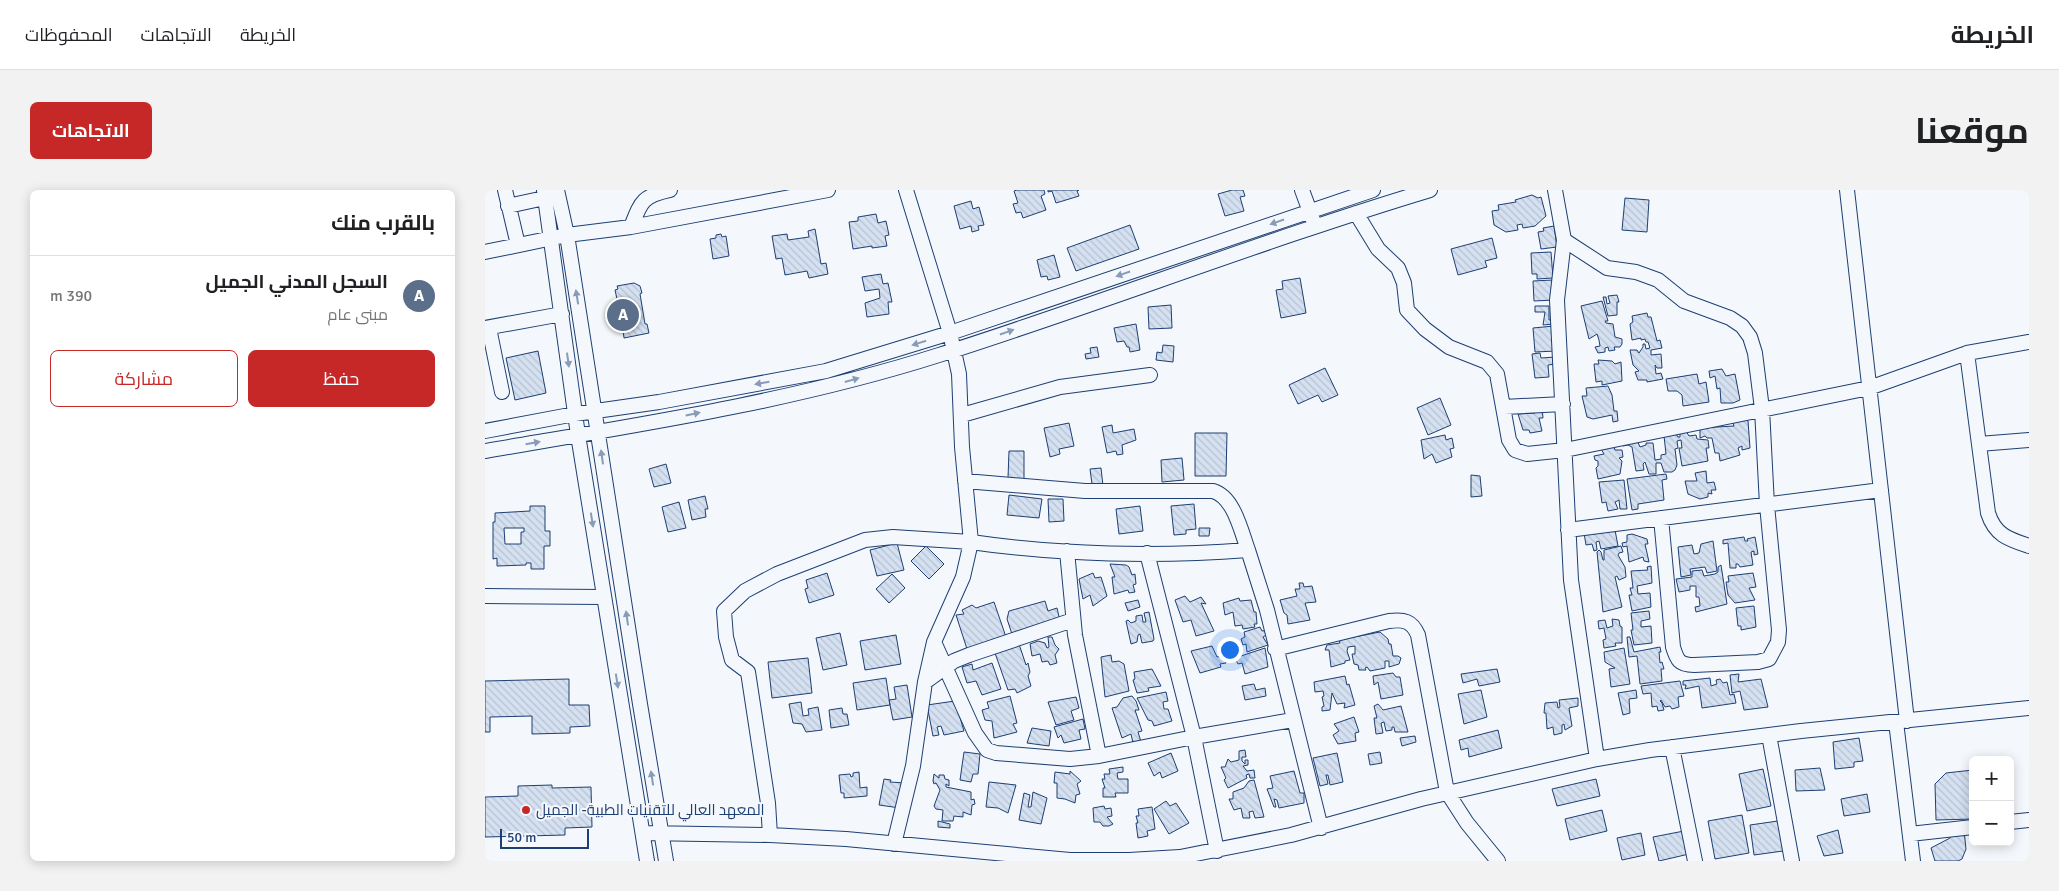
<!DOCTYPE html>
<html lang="ar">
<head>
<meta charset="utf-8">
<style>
	:root { --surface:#fff; --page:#f2f2f2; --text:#202124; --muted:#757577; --line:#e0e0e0; --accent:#c62828 }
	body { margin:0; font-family:Signika,Cairo,sans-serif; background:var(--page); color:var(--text); direction:rtl }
	.controls { position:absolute; right:15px; bottom:15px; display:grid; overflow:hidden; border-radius:8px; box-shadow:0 2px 12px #0003 }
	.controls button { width:45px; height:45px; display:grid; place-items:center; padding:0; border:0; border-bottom:1px solid var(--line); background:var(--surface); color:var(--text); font:25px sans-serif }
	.scale { position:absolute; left:15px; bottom:12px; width:89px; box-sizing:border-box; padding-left:5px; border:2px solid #1d3f73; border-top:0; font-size:14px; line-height:18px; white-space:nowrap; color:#1d3f73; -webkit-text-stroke:4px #f4f7fb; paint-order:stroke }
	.you { position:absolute; left:744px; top:459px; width:18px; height:18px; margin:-12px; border:4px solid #fff; border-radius:50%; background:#1a73e8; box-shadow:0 0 0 8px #1a73e833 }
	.badge { display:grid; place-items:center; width:32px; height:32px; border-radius:50%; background:var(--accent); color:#fff; font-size:16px; font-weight:700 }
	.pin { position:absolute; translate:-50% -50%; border:2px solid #fff; box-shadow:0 1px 5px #0006 }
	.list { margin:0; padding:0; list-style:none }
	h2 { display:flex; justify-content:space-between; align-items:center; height:65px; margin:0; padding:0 20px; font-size:21px }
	h2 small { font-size:16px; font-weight:400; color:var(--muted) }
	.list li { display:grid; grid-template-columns:32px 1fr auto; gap:15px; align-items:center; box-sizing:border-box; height:80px; padding:0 20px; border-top:1px solid var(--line) }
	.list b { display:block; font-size:19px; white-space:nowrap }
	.list p { margin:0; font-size:16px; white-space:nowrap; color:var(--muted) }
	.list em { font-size:16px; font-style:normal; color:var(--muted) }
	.actions { display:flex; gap:10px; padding:15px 20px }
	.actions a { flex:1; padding:11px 0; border:1px solid var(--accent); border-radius:8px; text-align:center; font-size:18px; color:var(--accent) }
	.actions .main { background:var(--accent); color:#fff }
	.map { position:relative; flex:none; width:1544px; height:671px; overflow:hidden; direction:ltr; border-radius:8px }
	header { display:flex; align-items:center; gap:30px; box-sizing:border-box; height:70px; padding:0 25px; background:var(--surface); border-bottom:1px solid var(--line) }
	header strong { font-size:24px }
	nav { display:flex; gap:28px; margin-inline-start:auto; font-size:18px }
	.intro { display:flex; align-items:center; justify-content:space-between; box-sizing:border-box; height:120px; padding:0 30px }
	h1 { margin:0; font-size:35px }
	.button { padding:12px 22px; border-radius:8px; background:var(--accent); color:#fff; font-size:18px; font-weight:700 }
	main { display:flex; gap:30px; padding:0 30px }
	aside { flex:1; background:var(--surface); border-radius:8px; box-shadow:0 2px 12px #0003 }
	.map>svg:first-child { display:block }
</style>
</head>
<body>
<header>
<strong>الخريطة</strong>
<nav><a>الخريطة</a><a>الاتجاهات</a><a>المحفوظات</a></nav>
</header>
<div class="intro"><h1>موقعنا</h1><a class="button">الاتجاهات</a></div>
<main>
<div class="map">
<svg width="1544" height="671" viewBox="0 0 1544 671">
	<defs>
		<pattern id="building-back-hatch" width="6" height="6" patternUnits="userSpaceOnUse" patternTransform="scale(1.25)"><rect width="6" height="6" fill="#d5e0f0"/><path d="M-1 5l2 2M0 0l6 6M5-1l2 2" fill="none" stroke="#b6c1d1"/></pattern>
	</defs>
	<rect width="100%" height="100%" fill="#f4f7fb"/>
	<!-- building -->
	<path fill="url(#building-back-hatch)" stroke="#1d3f73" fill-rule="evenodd" d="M532 0H559L560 4 556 6 561 20 538 28 536 22 531 23 528 14 533 13 529 1Z
		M563 0H594L592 1 594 6 571 13 567 1 563 2Z
		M747 0H758L760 6 755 7 759 21 740 26 733 4Z
		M1047 5 1053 8 1056 7 1061 26 1050 36 1038 38 1037 34 1032 35 1033 40 1021 42 1009 35 1007 21 1014 20 1013 15 1031 12 1030 10Z
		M1140 8 1164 10 1162 42 1137 40Z
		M486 11 488 19 494 17 499 35 493 36 494 40 487 42 486 36 475 39 469 16Z
		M391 24 393 33 401 31 404 45 400 46 402 56 387 58V56L368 59 364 32 373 31V27Z
		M645 35 654 59 591 81 582 58Z
		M1069 36 1072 57 1056 59 1053 42 1059 41 1058 38Z
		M330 39 336 74 341 73 343 84 324 88 322 81 300 85 297 68 291 69 287 46 302 44 303 50 324 47 323 41Z
		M236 44 237 47 241 46 244 66 228 69 225 49 231 48V45Z
		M1007 48 1012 68 1000 71 1002 77 973 85 966 59Z
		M1066 62 1068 88 1052 89V84H1047L1046 63Z
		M569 65 575 87 563 90 562 86 556 87 552 70Z
		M396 84 398 94 403 93 407 112H403L404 124 382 127 380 113 395 108 394 99 380 101 377 87Z
		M815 88 821 123 796 128 791 100 798 99 797 91Z
		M1068 90 1069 110 1049 111 1048 91Z
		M149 93 155 96 157 103 155 104 160 134H162L164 143 139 148 134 108 132 109 130 100 133 99 132 96Z
		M1132 105 1134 112H1132V125L1123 126 1118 107H1121L1122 114 1125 113 1123 106Z
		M1117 111 1123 131H1120L1121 133 1128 134 1130 147 1137 149V154L1135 157H1129L1130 160 1124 161 1123 157 1120 158V162L1113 163 1110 157 1115 156 1114 150 1112 144 1104 149 1096 116Z
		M686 115 687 138 664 139 663 117Z
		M1050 116H1064V130H1068V134L1058 135 1060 122H1050Z
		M1162 123 1163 127H1166L1172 151 1175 150 1177 158 1166 160V165L1176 164 1177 178H1172L1170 175 1171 184 1176 183 1178 189 1162 192V190H1153L1150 182 1154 181 1148 175 1145 160H1152L1154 163 1158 157V154H1160L1161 159 1165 158 1163 152H1161L1160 149 1156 150V148L1147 150 1145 134 1148 132 1147 126Z
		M651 134 655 160 645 162 644 157H642L639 151 632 152 629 138Z
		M1069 136 1071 161 1050 162 1048 138Z
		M678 155 689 156 688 172 671 170 672 162 677 163Z
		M612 157 614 167 601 169 600 164 606 163 605 158Z
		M53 161 61 203 30 210 21 168Z
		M1055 163 1056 168 1071 167V174L1063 175 1064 187 1050 188 1047 164Z
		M1113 170 1127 171 1130 174 1136 172 1137 191 1117 195V191L1111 192 1109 174H1114Z
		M840 178 853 205 837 212 833 205 813 214 804 195Z
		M1237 179 1241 186 1250 184 1255 210 1248 213H1236L1235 198 1232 199 1230 186 1225 188 1224 181Z
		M1212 184 1214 194 1221 192 1224 212 1198 216 1197 205 1192 201H1183L1181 189Z
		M1123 196 1127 205 1129 221H1132L1133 231 1128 232 1127 225 1108 229 1102 227 1097 206H1102L1101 198Z
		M955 208 966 235 943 245 932 218Z
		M1050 217H1057L1058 228H1054L1057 241 1045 243 1044 240H1038L1033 224 1050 223Z
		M1257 227 1263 231 1265 258 1257 260V256L1253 258 1255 265 1235 271 1234 263H1230L1227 248H1222L1220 246 1215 248V238L1249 236 1248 233Z
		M584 233 589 256 574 259 575 264 565 267 559 238Z
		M627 235 628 243 649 239 651 250 637 255 638 264 632 265 631 261 622 263 617 237Z
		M1201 241 1204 246 1211 245 1212 249 1223 250 1224 258H1221L1223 271 1197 276 1194 258H1197L1196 250 1192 251 1193 258 1190 259 1192 275 1190 280 1187 282H1179L1176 273H1171V284H1164L1160 272 1158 274 1159 280 1151 281 1147 257 1143 255 1138 256 1136 252 1152 250 1155 257 1161 255V253H1168L1170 270 1176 269V265L1181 264 1179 246 1191 244 1193 247H1195V242Z
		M710 243H742L741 286H710Z
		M960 245 961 250 967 248 969 258 965 259 967 267 951 273 947 264 939 269 936 250Z
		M1129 257 1130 260H1137L1138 267 1134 268 1137 271 1135 284 1113 289 1111 278 1113 276V271L1110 270 1109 266 1119 264 1116 259Z
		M524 261H539V289L523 288Z
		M697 268 699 290 677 292 676 270Z
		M181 274 186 293 169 297 164 279Z
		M616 278 618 296 607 294 605 279Z
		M1221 281 1222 293 1229 292 1231 300H1226L1227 304 1223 303V307L1215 309 1203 304 1200 291H1212L1210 283Z
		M1181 284 1182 289 1177 290 1179 310 1153 314V319L1147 320 1142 289Z
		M986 285 995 286 997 306 986 307Z
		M1139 290 1142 319H1135L1134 310 1130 312 1133 319 1123 321 1121 312 1117 313 1114 292Z
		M524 305 557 309 554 328 522 325Z
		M220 306 223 319H220L221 327 207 330 203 310Z
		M563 309H578L579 331 564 332Z
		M194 312 201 338 183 342 177 317Z
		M709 314 711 339 701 340V344L689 345 686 316Z
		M45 316H60V341H65V356H59V379H46V373H41V375L12 376V368L8 369V332H10V323L45 321ZM19 338H39V342H36V354H20Z
		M655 316 658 341 634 344 631 319Z
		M714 338H725L724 346H714Z
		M1130 340 1133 356 1116 359 1114 351 1111 352 1112 360 1109 361 1107 354 1101 355 1099 343Z
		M1147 344 1162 349 1163 354H1160L1164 372 1159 371 1158 367 1144 372 1142 356 1138 357 1137 353 1142 352V345Z
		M1259 347 1260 351H1263L1262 349 1270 347 1273 364 1269 365V361L1266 362 1268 375 1255 377 1253 374H1251V378H1245L1243 353 1238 354V350Z
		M1228 351 1232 381 1222 383 1220 377 1205 379 1206 385 1196 387 1193 357 1207 355 1209 364 1214 363 1216 354Z
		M412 353 419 380 392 386 385 360Z
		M441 356 459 374 444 389 426 371Z
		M1136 356 1138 362 1134 363 1133 365 1140 377 1141 387 1134 390 1132 386 1130 387 1137 417 1118 422 1112 362 1114 360 1116 362 1118 370H1119V360Z
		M625 374 641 375 644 377 647 385 650 384 651 394 648 395 650 402 644 403 643 400 629 404 627 387H630Z
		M1236 375 1242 414 1211 422 1210 417 1215 416 1214 407H1211V396H1205V400L1194 402 1191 389 1207 387V381L1217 380 1219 386 1230 384 1233 382V377Z
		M1166 376 1167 393 1152 396 1153 404 1165 403 1166 417 1147 421 1144 405H1147L1145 398H1148L1146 381 1163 380 1162 377Z
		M342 383 349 405 324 413 320 399 323 398 321 390Z
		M608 383 610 388 616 387 622 406 608 416 605 405 598 409 594 389Z
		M1268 383 1271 397 1264 398 1270 410 1250 413 1243 405 1241 392H1244L1243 386Z
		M407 384 420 398 404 413 391 399Z
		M814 393H818L819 397 827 396 831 412 820 413 825 430 803 434 802 425 799 423 795 410 812 406 810 399H815Z
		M700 406 705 412 716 407 721 414 716 413 729 441 711 446 706 430 698 432 690 410Z
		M754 408 755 411 766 410 769 422H771L772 434H769L770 437 758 439 757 435 750 436 748 422 740 425 738 413Z
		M653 410 655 417 643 421 640 413Z
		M560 411 563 421 572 418 575 431 527 444 522 429 524 421Z
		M509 412 521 447 482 459 471 425 479 424 477 420 487 415 491 418Z
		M1269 416 1271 437 1256 440V436H1253L1251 418Z
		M1164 421 1165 429 1156 431V437L1166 436 1167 453 1149 455 1146 440H1148L1146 423Z
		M664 422 669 449 668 451 657 453 655 444 653 445 652 452 646 454 641 431 643 430 646 433 651 431V426L657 425 658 432H661L659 423Z
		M1127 429 1134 430 1135 436 1137 437V453H1130L1131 456 1119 458 1118 450 1121 449 1119 438 1114 439 1113 431 1120 430 1122 438 1128 436Z
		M775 437 777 441 782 440 783 444 778 447 783 455 762 462 761 454 758 455 756 449 760 447 759 442Z
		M895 442 903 449 904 454H906L908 466H913L916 468 914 474 904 477V471H900V478L885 481 882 477 880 478 881 480H874L873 475 869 474 867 464H870V456L863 457 862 461 865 470 860 471V473L846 477 844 460H840L842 455 855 453 854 450Z
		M355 443 362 475 338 480 331 448Z
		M411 445 416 474 380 480 375 451Z
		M563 447H567L570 455 574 459 570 465 572 473 565 475 563 471 557 472 555 464 547 466 545 454 553 451 560 453 562 458 564 457Z
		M1142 447H1145L1149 462 1175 457 1176 462H1174L1175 473 1177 472 1179 479H1176L1177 491 1155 494 1152 466 1144 467Z
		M534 454 541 475 543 473 545 482 543 486 546 496 532 503 530 499 523 500 510 463Z
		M727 456 732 467 738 466 741 473 735 474 736 477 715 483 706 461Z
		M780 458 783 477 760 484 757 473 753 474 750 468Z
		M1139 458 1145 494 1126 497 1124 479 1130 478 1120 472 1119 462Z
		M626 465 627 472 634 471 639 474 644 501 620 507 616 467Z
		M323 468 327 503 287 508 283 472Z
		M507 473 516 499 497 505 491 491 482 493 477 477 487 474 488 480Z
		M667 479 676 496 663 498 664 501 652 503 648 490 650 489 649 482Z
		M1012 479 1015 492 994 496 992 489 978 493 976 484Z
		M908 483 911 487H915L918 505 896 509 893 492 889 495 888 486Z
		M1254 484 1253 492 1276 489 1283 517 1259 520 1255 501 1247 503 1245 485Z
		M860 486 862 495 864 494 870 515 859 518 860 513 852 514 847 503 845 520 837 521V517L839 516 837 507 839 506 838 501 830 502 829 492Z
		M401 488 405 515 372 520 368 493Z
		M1225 488 1226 496 1232 494 1231 490 1235 489 1238 493 1242 492 1245 505 1249 504 1251 513 1217 518 1214 496 1200 499 1201 495H1198V491Z
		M84 489V515H104L105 536 85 537V543L47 544V526L5 527V542H0V491Z
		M1195 491 1199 506 1193 507 1194 517 1187 519 1185 516 1180 517 1176 510 1175 511 1177 513 1179 520 1173 521 1172 516 1167 517 1166 503 1158 504 1156 496Z
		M769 494 771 500 780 498 781 506 760 510 757 496Z
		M422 495 427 527 408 530 404 510 411 509 409 497Z
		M996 500 1002 527 979 534 973 504Z
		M1151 500 1152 508 1144 509 1145 523 1138 525 1133 503Z
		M681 502 683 511 678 512 679 519H683L687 531 669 536 667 531 663 530 652 508Z
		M525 506 532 533 528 534 532 542 509 548 507 531 500 530 497 520 504 518 502 512Z
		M647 506 651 511 654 520H650L657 541 653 542 656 552 648 553 646 544 637 548 627 518 632 517 638 508Z
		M591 507 594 518 586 521 589 530 571 535 563 512Z
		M1093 508V516L1084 518 1087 536 1080 540 1079 534 1077 535V543L1069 545 1068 537 1062 539 1061 523H1059L1060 513 1072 512 1073 518 1075 517 1074 510Z
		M470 511 479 541 459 545 456 536 452 537 454 545 448 546 442 515Z
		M316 512 318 526 324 525 323 519 333 517 337 540 321 542 317 534 308 533 304 514Z
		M893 514 898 520 916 516 923 542H910L909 537H907V540L901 541 899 532 896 533 898 543 891 544 889 528H892L889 516Z
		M357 518 358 524H362L364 535 346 538 344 520Z
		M869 527 874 542 870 543 871 551 853 554 848 545 854 541 849 534Z
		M598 529 600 539 594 540 596 549 579 553 576 545 573 548 569 537Z
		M547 538 566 541 564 556 542 553Z
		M1013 540 1017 558 984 567 983 558 976 560 974 550Z
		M930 546 931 552 917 556 915 548Z
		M1374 548 1378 571 1369 572V577L1350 579 1348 552Z
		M760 560 761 567H757V571L760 574V570H763V575L758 576 762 581 769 580 770 588H765L764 584 761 585 762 588 743 598 739 590 741 588 736 577H740L743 569 746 572 754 570V561Z
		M479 562 495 564 493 584H488L486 592 475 590Z
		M895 562 897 573 885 575 883 564Z
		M686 563 693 581 677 588 675 582 669 586 663 573Z
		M852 563 858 592 845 595 843 585H841L843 594 835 596 828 568Z
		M638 577V582L632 583 633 589H643V603H630L631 607H618V598H620L617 589H620L619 584H625L624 579Z
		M1335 578 1340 600 1311 601 1310 580Z
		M1278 579 1286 616 1262 621 1254 584Z
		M1488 580V629L1451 630 1450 594 1461 583Z
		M585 581 596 591 592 594 595 604 591 605 590 613 580 609 572 608V593H569L570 582 585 584Z
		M809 581 815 603H819V613L794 618 792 610 789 609 791 617H789L782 599 788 598 785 586Z
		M374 582 375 598 382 597V606L359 608V603H356L354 585 365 584 366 587 368 586V583Z
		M449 584 454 588V585H459L460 589 464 590V596L461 594V597L486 602V610L489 609 490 614 487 615 486 625 478 622V627L469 626 468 631H457L458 620 451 619 449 616 455 600 451 593 449 594 448 591Z
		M399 589 406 590 405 592 420 593 415 618 394 615Z
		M1111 589 1115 606 1072 616 1067 599Z
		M769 590 779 627 770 628 768 621 764 622 765 628H758L756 618 749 620 744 609H748V602L759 598 764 591Z
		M504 592 531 595 523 623 513 618 501 617Z
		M67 595V598L106 597 107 637 80 638V645L0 647V607L33 606V596Z
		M548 602 562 608 556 634 534 630 539 603 545 605 543 617H546Z
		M1382 604 1385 622 1359 626 1356 609Z
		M681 611 685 616 691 613 704 633 684 644 669 619Z
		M619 616 620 619 626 618 627 626 622 627 628 634 624 636H618L615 632H609L608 618Z
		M667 617 670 639 662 641 663 646 653 648 651 633H653L651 626H654L653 619Z
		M1117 620 1122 641 1085 650 1080 629Z
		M1257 625 1264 663 1230 669 1223 631Z
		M453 631 465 634V638L453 637Z
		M1293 631 1298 661 1269 665 1265 635Z
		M1353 640 1358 663 1339 666 1332 646Z
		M1479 640 1481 659 1477 669 1473 671H1450L1446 658 1465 648 1467 642Z
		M1199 641 1204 664 1174 671 1168 647Z
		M1156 643 1160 665 1137 670 1132 648Z"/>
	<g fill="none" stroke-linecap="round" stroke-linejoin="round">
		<!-- minor casing -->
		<g stroke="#1d3f73" stroke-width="16">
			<path id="minor" d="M20 0 33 55
				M59 0 93 245 162 671
				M72 0 82 45 155 514 181 671
				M421 0 465 143 474 184 477 257 486 352C575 365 674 367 763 360L782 420 836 638
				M817 0 828 30
				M1070 0 1079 50 1072 110 1086 390 1112 569
				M1362 0 1422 531
				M23 16 69 6
				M871 23 893 59 913 78 919 93 922 120 940 139 964 157 1002 172 1012 184 1024 250 1030 260 1042 264 1080 260 1384 198 1482 163 1544 152
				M146 37C156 12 157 6 185 0
				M1079 50 1122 78 1151 82 1173 90 1199 111 1245 128 1257 136 1265 147 1270 163 1277 219 1282 315 1294 440 1293 452 1284 469 1273 472 1209 475C1194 475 1192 470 1188 457L1176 328
				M0 62 82 45 146 37 343 0
				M0 138 77 124
				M4 138 17 202
				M1482 163 1503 323C1510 345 1523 349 1544 356
				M1019 217 1078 214
				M477 225 575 197 665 185
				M0 241 90 224 174 212 341 181 465 143 888 0
				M1494 254 1544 250
				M0 261C152 235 306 212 454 165 618 113 779 50 945 0
				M480 291 600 301H728C749 307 756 341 763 360
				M1083 340 1396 300
				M582 361 590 445 614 566
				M662 363 709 547 732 661
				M0 406 118 407
				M449 452 490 543 502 560 511 563 585 569 614 566 709 547 808 530
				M790 459 904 431C919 429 927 431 933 445L962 602 982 633 1013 671
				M440 492 469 471 484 465 588 430
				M1411 532 1428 671
				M1284 545 1307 671
				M1187 557 1210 671
				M1525 632 1544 630
				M158 643 285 645 361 649 585 670H644L695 667 806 645 936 609 1112 569 1165 560 1316 541 1544 518
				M1425 644 1488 637
				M285 645 283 613 263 482 247 470 241 447 239 421 260 401 292 384 380 350 408 347 486 352 478 387 449 452 440 492 428 576 409 654"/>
		</g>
		<!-- minor -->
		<use href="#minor" stroke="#f4f7fb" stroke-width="14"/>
	</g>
	<!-- one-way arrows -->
	<defs><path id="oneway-solid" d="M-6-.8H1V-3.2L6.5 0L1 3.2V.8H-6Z" transform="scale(1.25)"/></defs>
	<g fill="#889bb7">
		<use href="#oneway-solid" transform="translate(792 32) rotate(161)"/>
		<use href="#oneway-solid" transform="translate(638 84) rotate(161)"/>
		<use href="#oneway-solid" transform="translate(92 107) rotate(-99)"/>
		<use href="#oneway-solid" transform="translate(522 142) rotate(-19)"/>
		<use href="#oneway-solid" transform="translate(434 153) rotate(163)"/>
		<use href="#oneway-solid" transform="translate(83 170) rotate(82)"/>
		<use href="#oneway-solid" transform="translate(367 190) rotate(-16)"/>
		<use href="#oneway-solid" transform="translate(277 193) rotate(170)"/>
		<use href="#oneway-solid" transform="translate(208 224) rotate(-12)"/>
		<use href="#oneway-solid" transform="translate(48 253) rotate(-10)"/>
		<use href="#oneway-solid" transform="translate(117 267) rotate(-98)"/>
		<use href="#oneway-solid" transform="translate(107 330) rotate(81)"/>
		<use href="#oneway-solid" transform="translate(142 428) rotate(-98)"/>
		<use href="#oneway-solid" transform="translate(132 491) rotate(81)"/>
		<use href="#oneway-solid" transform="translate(167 588) rotate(-99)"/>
	</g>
	<!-- markers -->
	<circle fill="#c62828" stroke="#f4f7fb" stroke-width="2" cx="41" cy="620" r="5"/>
	<g text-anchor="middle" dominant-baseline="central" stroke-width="4" stroke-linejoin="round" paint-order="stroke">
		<!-- poi labels -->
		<g font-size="15" fill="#1d3f73" stroke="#f4f7fb" text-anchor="start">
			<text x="51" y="620">المعهد العالي للتقنيات الطبية- الجميل</text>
		</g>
	</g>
</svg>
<div class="controls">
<button>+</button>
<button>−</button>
</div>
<div class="scale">50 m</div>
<div class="you"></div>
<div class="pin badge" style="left:138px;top:125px;background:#5c6f8a">A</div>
</div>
<aside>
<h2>بالقرب منك<small></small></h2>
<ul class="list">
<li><span class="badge" style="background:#5c6f8a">A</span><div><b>السجل المدني الجميل</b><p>مبنى عام</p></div><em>390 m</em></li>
</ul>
<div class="actions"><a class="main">حفظ</a><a>مشاركة</a></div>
</aside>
</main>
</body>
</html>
